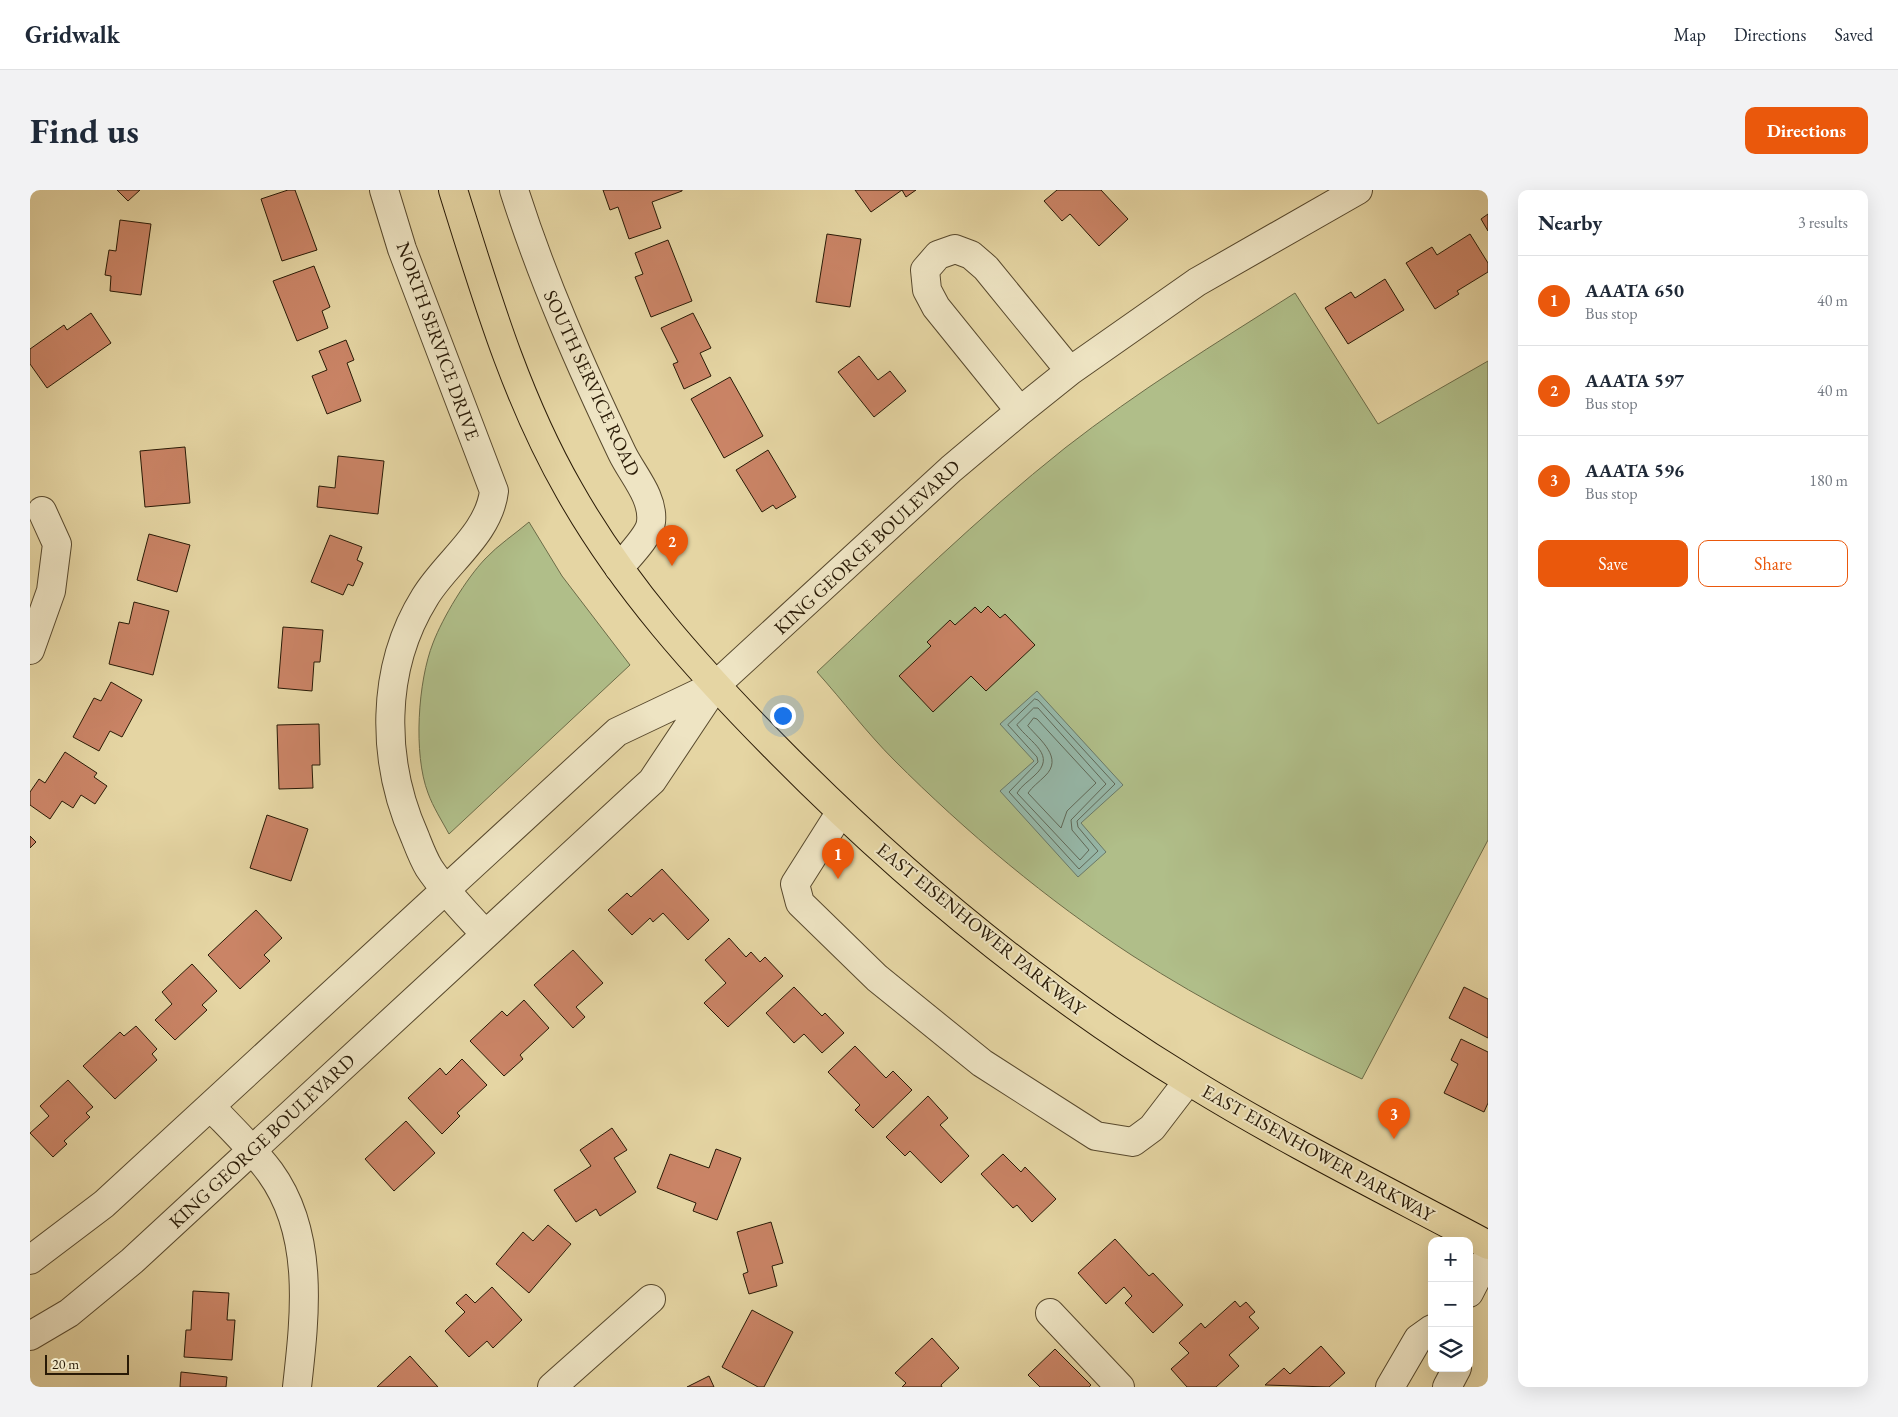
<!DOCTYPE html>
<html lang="en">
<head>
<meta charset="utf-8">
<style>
	:root { --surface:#fff; --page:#f2f2f3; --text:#1f2937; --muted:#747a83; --line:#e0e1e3; --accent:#ea580c }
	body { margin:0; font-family:"EB Garamond",serif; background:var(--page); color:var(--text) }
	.controls { position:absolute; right:15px; bottom:15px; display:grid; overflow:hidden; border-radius:10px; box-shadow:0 5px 20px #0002 }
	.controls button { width:45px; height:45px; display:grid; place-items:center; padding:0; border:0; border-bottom:1px solid var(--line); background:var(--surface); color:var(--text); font:25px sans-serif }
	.scale { position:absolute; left:15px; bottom:12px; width:84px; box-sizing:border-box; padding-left:5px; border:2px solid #291a06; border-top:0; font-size:14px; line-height:18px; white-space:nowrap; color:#291a06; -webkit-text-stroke:4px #eee4c3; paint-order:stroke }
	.you { position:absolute; left:752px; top:525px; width:18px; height:18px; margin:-12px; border:4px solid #fff; border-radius:50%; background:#1a73e8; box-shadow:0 0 0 8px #1a73e833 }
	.badge { display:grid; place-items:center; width:32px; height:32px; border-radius:50%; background:var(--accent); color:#fff; font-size:16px; font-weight:700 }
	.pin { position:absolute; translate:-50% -41px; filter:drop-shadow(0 1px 2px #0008) }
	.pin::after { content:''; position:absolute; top:26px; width:18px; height:15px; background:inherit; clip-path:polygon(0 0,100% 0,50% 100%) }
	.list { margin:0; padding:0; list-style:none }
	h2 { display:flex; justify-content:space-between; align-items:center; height:65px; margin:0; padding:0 20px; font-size:21px }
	h2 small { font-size:16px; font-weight:400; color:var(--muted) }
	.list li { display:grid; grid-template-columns:32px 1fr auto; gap:15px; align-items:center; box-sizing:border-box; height:90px; padding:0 20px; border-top:1px solid var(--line) }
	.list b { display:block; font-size:19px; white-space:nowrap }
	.list p { margin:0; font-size:16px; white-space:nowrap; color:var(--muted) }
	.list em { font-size:16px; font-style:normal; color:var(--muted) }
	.actions { display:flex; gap:10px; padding:15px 20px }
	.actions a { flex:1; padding:11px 0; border:1px solid var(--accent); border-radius:10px; text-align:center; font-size:18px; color:var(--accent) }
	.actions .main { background:var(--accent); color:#fff }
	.icon { flex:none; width:28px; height:28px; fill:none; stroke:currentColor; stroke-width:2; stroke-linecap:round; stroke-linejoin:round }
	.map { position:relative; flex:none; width:1458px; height:1197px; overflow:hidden; border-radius:10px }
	header { display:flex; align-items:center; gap:30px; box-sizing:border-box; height:70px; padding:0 25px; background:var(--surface); border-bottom:1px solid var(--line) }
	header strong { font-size:24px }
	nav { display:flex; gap:28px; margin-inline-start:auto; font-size:18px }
	.intro { display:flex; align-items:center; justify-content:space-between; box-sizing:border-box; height:120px; padding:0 30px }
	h1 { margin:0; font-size:35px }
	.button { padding:12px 22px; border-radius:10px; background:var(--accent); color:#fff; font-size:18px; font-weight:700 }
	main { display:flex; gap:30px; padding:0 30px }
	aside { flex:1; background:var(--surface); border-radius:10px; box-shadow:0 5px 20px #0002 }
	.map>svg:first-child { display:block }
</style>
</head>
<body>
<header>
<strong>Gridwalk</strong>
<nav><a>Map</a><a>Directions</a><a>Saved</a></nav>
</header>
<div class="intro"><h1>Find us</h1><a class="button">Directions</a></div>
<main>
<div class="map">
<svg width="1458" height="1197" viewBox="0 0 1458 1197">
	<rect width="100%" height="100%" fill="#e5d5a3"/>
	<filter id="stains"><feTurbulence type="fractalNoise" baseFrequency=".004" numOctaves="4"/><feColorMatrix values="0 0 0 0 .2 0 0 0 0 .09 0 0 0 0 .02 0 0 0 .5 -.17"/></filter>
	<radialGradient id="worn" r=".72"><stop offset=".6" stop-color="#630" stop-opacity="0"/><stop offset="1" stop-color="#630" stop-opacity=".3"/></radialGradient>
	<!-- green -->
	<path fill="#b0be89" stroke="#6c6c48" d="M1265 103 1348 234 1458 171V650L1332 889C1253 852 1176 813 1103 766 1017 710 936 642 864 570 837 543 813 511 787 482 868 406 948 327 1035 258 1108 201 1186 153 1265 103Z
		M499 332 532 386 600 475 419 644C412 631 403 617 398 603 383 564 388 491 403 453 413 427 436 389 455 369 468 355 485 344 499 332Z"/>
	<!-- water -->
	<path fill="#96b8a9" stroke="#6a7968" d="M1007 501 1093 595 1051 633 1076 662 1048 687 970 601 1004 571 970 534Z"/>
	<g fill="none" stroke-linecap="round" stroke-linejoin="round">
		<!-- shore -->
		<path stroke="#606958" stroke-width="1" d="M1005 509 1008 510 1085 594 1047 631 1048 637 1068 661 1049 679 979 602 1008 572 1007 567 978 535Z
			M1004 518H1008L1076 594 1041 630 1042 640 1059 660 1050 670 987 603C991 596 999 591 1004 586 1028 565 1000 553 987 535Z
			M1004 528 1007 529 1066 593 1037 621 1031 638 998 603C1002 597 1009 592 1015 586 1034 568 1010 550 998 536Z"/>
	</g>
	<!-- building -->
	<path fill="#ca8466" stroke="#291a06" d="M87 0H110L98 11Z
		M258 0H265L287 60 252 71 231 9Z
		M573 0H652V1L622 12 631 38 599 49 588 17 580 20Z
		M825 0H886L876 7 872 0 841 22Z
		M1027 0H1071L1098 29 1069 56 1040 24 1032 31 1014 11Z
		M1458 24V41L1451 29Z
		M90 30 121 34 111 105 80 101 81 86 75 85 79 60 86 61Z
		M797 44 831 49 820 117 786 112Z
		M1440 44 1458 73V82L1427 101 1429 104 1405 119 1376 73 1402 57 1407 65Z
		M638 50 662 111 621 127 605 87 613 84 605 63Z
		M284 76 300 117 292 121 298 138 267 151 243 91Z
		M1355 89 1374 120 1318 154 1295 118 1321 102 1325 108Z
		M61 123 81 153 17 198 0 174V159L34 135 37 140Z
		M663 123 681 158 670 163 681 186 654 199 643 174 648 172 631 138Z
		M316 150 324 170 317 173 331 211 297 224 282 186 297 180 289 161Z
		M829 166 848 190 860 181 876 201 844 227 808 182Z
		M700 187 733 246 694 268 661 209Z
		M155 257 160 313 115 317 110 261Z
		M738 260 766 307 746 319 743 315 732 322 706 280Z
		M308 266 354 271 348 324 287 317 289 296 305 298Z
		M119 344 160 355 147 402 107 390Z
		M300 345 332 357 327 370 333 373 323 396 318 394 313 405 281 392Z
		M104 412 139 421 123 485 79 474 89 432 99 434Z
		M958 416 970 428 975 424 1005 455 956 501 941 486 903 522 869 486 901 456 897 452 920 430 925 435 945 417 951 423Z
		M253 437 293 440 290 472H284L282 501 248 498Z
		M81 492 112 510 92 547 80 541 69 561 43 547 64 508 71 511Z
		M289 534 290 575H282L283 598 249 599 247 535Z
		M35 562 67 583 64 587 77 596 65 614 51 605 43 618 32 611 20 629 0 615V602L9 589 15 593Z
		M237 625 278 639 261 691 220 678Z
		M0 646 6 652 0 658Z
		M632 679 679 730 658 750 633 723 623 732 620 728 602 745 578 720 597 703 601 707Z
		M226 720 252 748 234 765 240 771 210 799 178 765Z
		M699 748 716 767 721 762 730 772 735 767 753 786 698 837 674 813 696 793 675 770Z
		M543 760 573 793 546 817 555 827 543 838 504 795Z
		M162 774 187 801 172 815 177 820 145 850 125 830 142 814 132 802Z
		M764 797 792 826 795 823 814 843 792 863 774 844 764 853 736 823Z
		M1434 797 1458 809V848L1419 828Z
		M494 810 519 838 490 865 493 869 474 886 440 851 472 821 477 826Z
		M106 836 127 859 122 864 127 870 85 909 53 876 90 842 94 846Z
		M1431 849 1458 862V913L1454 922 1414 903 1428 874 1421 870Z
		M825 856 856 888 863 881 882 900 843 938 825 920 830 915 798 882Z
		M432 869 457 895 427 923 430 926 412 944 378 908 410 878 416 885Z
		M38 890 63 917 56 923 60 927 34 951 37 954 23 967 0 943 19 926 10 916Z
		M898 906 918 928 910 935 939 966 911 993 880 961 875 966 856 947Z
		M376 931 405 963 364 1001 335 969Z
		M582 938 597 960 584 968 606 1002 570 1026 566 1019 546 1032 524 1000 561 976 550 960Z
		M686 959 711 968 687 1030 663 1021 666 1013 627 998 640 964 679 978Z
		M973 964 991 982 995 977 1026 1009 1002 1032 987 1015 983 1018 951 984Z
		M741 1032 753 1073 742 1076 747 1096 719 1104 713 1084 718 1082 707 1042Z
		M518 1035 541 1054 499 1103 466 1074 493 1042 503 1051Z
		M1085 1049 1119 1086 1123 1083 1153 1115 1123 1143 1095 1113 1102 1106 1094 1097 1076 1114 1048 1083Z
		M462 1097 492 1130 463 1158 457 1151 439 1167 415 1141 435 1122 426 1113 436 1104 445 1113Z
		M163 1101 199 1103 197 1130H205L202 1170 154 1167 156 1140H161Z
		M1205 1111 1210 1117 1216 1112 1225 1122 1219 1127 1229 1138 1199 1165 1209 1176 1186 1197H1157L1141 1179 1159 1163 1149 1153 1171 1133 1175 1138Z
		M722 1120 763 1142 734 1197H728L692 1177Z
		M902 1148 929 1178 911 1195 912 1197H872L876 1193 865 1183Z
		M1291 1156 1315 1183 1299 1197 1235 1195 1254 1178 1260 1184Z
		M1025 1159 1061 1195 1059 1197H1010L998 1185Z
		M380 1166 408 1197H347Z
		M151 1182 197 1187 196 1197H150Z
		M679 1186 684 1197H657Z"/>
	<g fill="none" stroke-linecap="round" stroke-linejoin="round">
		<!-- minor casing -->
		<g stroke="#58492d" stroke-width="30">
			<path id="minor" d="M354 0 372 59 464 301C459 344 416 372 395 407 350 479 351 571 385 647 389 657 393 668 399 678 415 702 436 723 455 744
				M484 0C513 91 551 177 592 263 602 284 624 307 621 332 620 345 598 367 589 378
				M990 221 906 117 897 100 895 80 908 65 925 59 941 65 956 78 1040 181
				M0 460 21 401 27 354 12 321
				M810 623 765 694 770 713 847 788 952 873 1066 946 1103 952 1122 938 1158 891
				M181 917C201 938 223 959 240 982 285 1044 275 1126 267 1197
				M0 1070 74 1014 587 542 686 495
				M1439 1103 1458 1066
				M1020 1123 1090 1197
				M0 1146 39 1123 102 1071 611 601 622 591 686 495 921 279 990 221 1040 181 1167 92 1328 0
				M522 1197 621 1109
				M1360 1197 1388 1149 1402 1139
				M1417 1197 1427 1178"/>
		</g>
		<!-- major casing -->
		<g stroke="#291a06" stroke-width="30">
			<path id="major" d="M423 0C455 102 485 206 539 300 593 396 668 479 745 557 870 684 1009 800 1162 893 1258 952 1359 1002 1458 1055"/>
		</g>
		<!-- minor -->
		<use href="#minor" stroke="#eee4c3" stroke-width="28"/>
		<!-- major -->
		<use href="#major" stroke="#e5d5a3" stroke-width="28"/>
	</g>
	<g text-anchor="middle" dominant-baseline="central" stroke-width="4" stroke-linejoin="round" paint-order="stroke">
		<!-- street labels -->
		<g font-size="19" fill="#291a06" stroke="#eee4c3">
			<text transform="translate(408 151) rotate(70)">NORTH SERVICE DRIVE</text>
			<text transform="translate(562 193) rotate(65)">SOUTH SERVICE ROAD</text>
			<text transform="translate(837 357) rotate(-43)">KING GEORGE BOULEVARD</text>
			<text transform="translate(951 739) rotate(39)">EAST EISENHOWER PARKWAY</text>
			<text transform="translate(232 951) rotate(-43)">KING GEORGE BOULEVARD</text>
			<text transform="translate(1288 963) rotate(29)">EAST EISENHOWER PARKWAY</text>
		</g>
	</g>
	<rect width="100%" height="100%" filter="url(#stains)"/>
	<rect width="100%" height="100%" fill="url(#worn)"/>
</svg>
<div class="controls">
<button>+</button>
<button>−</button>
<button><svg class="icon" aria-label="layers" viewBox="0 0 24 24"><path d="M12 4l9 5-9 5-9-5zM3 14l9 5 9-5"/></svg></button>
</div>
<div class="scale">20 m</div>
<div class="you"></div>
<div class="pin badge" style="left:808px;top:689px">1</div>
<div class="pin badge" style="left:642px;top:376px">2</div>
<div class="pin badge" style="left:1364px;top:949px">3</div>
</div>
<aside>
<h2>Nearby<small>3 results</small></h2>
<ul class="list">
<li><span class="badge">1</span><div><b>AAATA 650</b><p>Bus stop</p></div><em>40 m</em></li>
<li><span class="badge">2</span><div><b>AAATA 597</b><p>Bus stop</p></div><em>40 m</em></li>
<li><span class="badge">3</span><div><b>AAATA 596</b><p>Bus stop</p></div><em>180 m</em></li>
</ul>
<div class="actions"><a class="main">Save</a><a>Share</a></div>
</aside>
</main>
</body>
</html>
